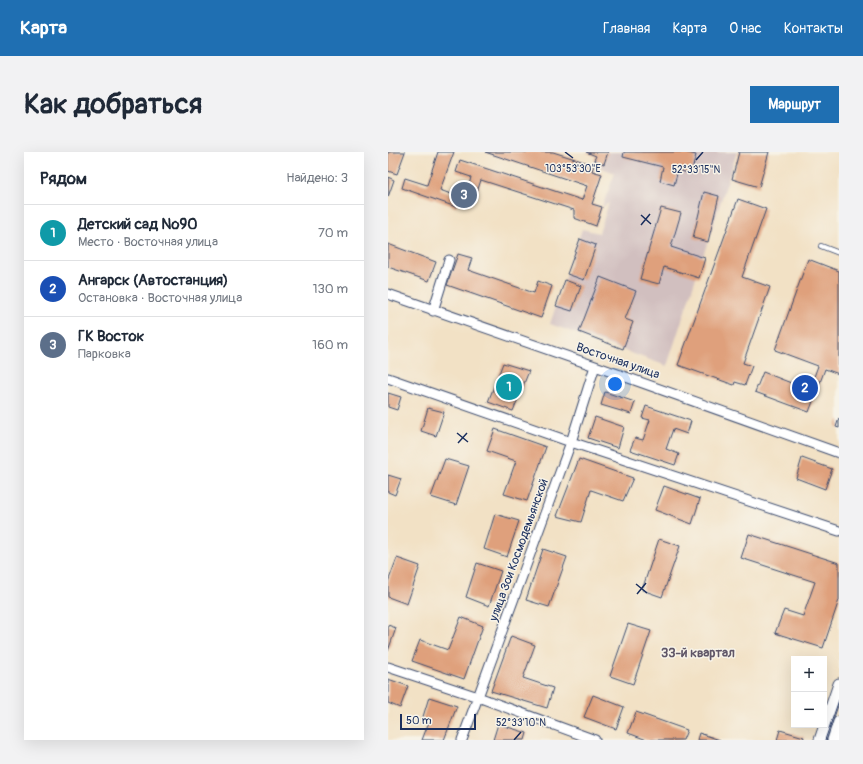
<!DOCTYPE html>
<html lang="ru">
<head>
<meta charset="utf-8">
<style>
	:root { --surface:#fff; --page:#f2f2f3; --text:#1f2937; --muted:#747a83; --line:#e0e1e3; --accent:#1f6fb2 }
	body { margin:0; font-family:Pangolin,sans-serif; background:var(--page); color:var(--text) }
	.controls { position:absolute; right:12px; bottom:12px; display:grid; overflow:hidden; border-radius:0px; box-shadow:0 4px 16px #0002 }
	.controls button { width:36px; height:36px; display:grid; place-items:center; padding:0; border:0; border-bottom:1px solid var(--line); background:var(--surface); color:var(--text); font:20px sans-serif }
	.scale { position:absolute; left:12px; bottom:10px; width:76px; box-sizing:border-box; padding-left:4px; border:2px solid #1b2f5e; border-top:0; font-size:11px; line-height:14px; white-space:nowrap; color:#1b2f5e; -webkit-text-stroke:3px #f7f3e8; paint-order:stroke }
	.you { position:absolute; left:227px; top:232px; width:14px; height:14px; margin:-10px; border:3px solid #fff; border-radius:50%; background:#1a73e8; box-shadow:0 0 0 6px #1a73e833 }
	.badge { display:grid; place-items:center; width:26px; height:26px; border-radius:50%; background:var(--accent); color:#fff; font-size:13px; font-weight:700 }
	.pin { position:absolute; translate:-50% -50%; border:2px solid #fff; box-shadow:0 1px 4px #0006 }
	.list { margin:0; padding:0; list-style:none }
	h2 { display:flex; justify-content:space-between; align-items:center; height:52px; margin:0; padding:0 16px; font-size:17px }
	h2 small { font-size:13px; font-weight:400; color:var(--muted) }
	.list li { display:grid; grid-template-columns:26px 1fr auto; gap:12px; align-items:center; box-sizing:border-box; height:56px; padding:0 16px; border-top:1px solid var(--line) }
	.list b { display:block; font-size:15px; white-space:nowrap }
	.list p { margin:0; font-size:13px; white-space:nowrap; color:var(--muted) }
	.list em { font-size:13px; font-style:normal; color:var(--muted) }
	.map { position:relative; flex:none; width:451px; height:588px; overflow:hidden; border-radius:0px }
	header { display:flex; align-items:center; gap:24px; box-sizing:border-box; height:56px; padding:0 20px; background:var(--accent); color:#fff }
	header strong { font-size:19px }
	nav { display:flex; gap:22px; margin-inline-start:auto; font-size:14px }
	.intro { display:flex; align-items:center; justify-content:space-between; box-sizing:border-box; height:96px; padding:0 24px }
	h1 { margin:0; font-size:28px }
	.button { padding:10px 18px; border-radius:0px; background:var(--accent); color:#fff; font-size:14px; font-weight:700 }
	main { display:flex; gap:24px; padding:0 24px }
	aside { flex:1; background:var(--surface); border-radius:0px; box-shadow:0 4px 16px #0002 }
	.map>svg:first-child { display:block }
</style>
</head>
<body>
<header>
<strong>Карта</strong>
<nav><a>Главная</a><a>Карта</a><a>О нас</a><a>Контакты</a></nav>
</header>
<div class="intro"><h1>Как добраться</h1><a class="button">Маршрут</a></div>
<main>
<aside>
<h2>Рядом<small>Найдено: 3</small></h2>
<ul class="list">
<li><span class="badge" style="background:#0f9aa8">1</span><div><b>Детский сад №90</b><p>Место · Восточная улица</p></div><em>70 m</em></li>
<li><span class="badge" style="background:#1a4fb4">2</span><div><b>Ангарск (Автостанция)</b><p>Остановка · Восточная улица</p></div><em>130 m</em></li>
<li><span class="badge" style="background:#5c6f8a">3</span><div><b>ГК Восток</b><p>Парковка</p></div><em>160 m</em></li>
</ul>
</aside>
<div class="map">
<svg width="451" height="588" viewBox="0 0 451 588">
	<rect width="100%" height="100%" fill="#f7f3e8"/>
	<filter id="ink" filterUnits="userSpaceOnUse"><feTurbulence type="fractalNoise" baseFrequency=".025" numOctaves="2"/><feDisplacementMap in="SourceGraphic" scale="8" xChannelSelector="R" yChannelSelector="G"/><feConvolveMatrix kernelMatrix="1 2 1 2 8 2 1 2 1" color-interpolation-filters="sRGB"/></filter>
	<filter id="wash" filterUnits="userSpaceOnUse"><feTurbulence type="fractalNoise" baseFrequency=".012" numOctaves="4" result="noise"/><feDisplacementMap in="SourceGraphic" scale="16" xChannelSelector="R" yChannelSelector="G"/><feGaussianBlur stdDeviation="0.9" result="paint"/><feColorMatrix in="noise" values="0 0 0 0 0 0 0 0 0 0 0 0 0 0 0 0 0 1.4 0 .05"/><feComposite in="paint" operator="in"/></filter>
	<g filter="url(#wash)">
		<rect width="100%" height="100%" fill="#f2e1c5"/>
		<!-- industrial -->
		<path fill="#d1bfbf" d="M210 0H349L279 214 162 172 194 77 211 81 221 51 214 55 227 21 206 13Z"/>
		<g id="blocks">
			<!-- building -->
			<path fill="#dfa07c" d="M0 0H17L9 22 0 19Z
				M50 0H66L52 38 71 45 68 55 14 36 17 26 39 33Z
				M97 0H165L206 13 204 19 214 22 204 52 214 55 208 74 186 66V58L93 28 89 40 80 37 83 25 68 20 72 8 194 48 199 34Z
				M198 0H220L216 12 206 8 208 4Z
				M236 0H296L308 3 303 22 290 18 286 33 272 29 275 15 235 5Z
				M351 0H381L371 35 344 27Z
				M0 25 6 28 0 45Z
				M316 40 331 44 320 90 305 86Z
				M350 47 378 57 354 125 382 135 355 211 364 214 357 233 347 230 346 233 290 213Z
				M273 56 293 61 283 95 317 106 311 126 276 115 271 132 252 127Z
				M192 87 208 93 196 128 179 122Z
				M0 92 48 110 41 129 0 115Z
				M70 102 84 106 80 118 146 141 150 129 164 134 153 166 59 133Z
				M420 107 451 119V222L437 217 421 260 367 240 375 220 421 238 430 214 387 198Z
				M212 125 248 139 237 167 245 170 235 197 191 180Z
				M177 128 193 134 184 159 168 154Z
				M115 211 141 219 125 259 100 250Z
				M217 240 247 250 243 262 213 253Z
				M0 241 13 245 9 258 0 255Z
				M258 254 303 269 299 282 285 277 278 297 291 302 287 313 242 298 247 286 255 288 262 268 254 266Z
				M40 256 56 260 48 284 33 279Z
				M207 265 236 275 230 296 200 286Z
				M451 266V276L448 275Z
				M107 277 158 295 139 349 116 342 128 309 99 299Z
				M414 306 444 317 437 337 408 326Z
				M57 307 81 314 68 353 43 345Z
				M191 307 245 326 235 349 203 338 193 370 169 364Z
				M0 323 13 327 7 343 0 340Z
				M276 334 312 347 304 372 267 358Z
				M107 362 131 369 119 405 96 397Z
				M361 382 451 411V448L435 496 387 481 396 458 415 464 427 430 353 406Z
				M271 387 292 394 274 445 254 438Z
				M155 397 179 405 161 455 138 448Z
				M9 406 32 414 19 452 0 445V430Z
				M89 411 113 419 101 454 78 445Z
				M73 465 95 474 76 527 24 509 32 488 60 498Z
				M240 472 263 479 245 532 222 524Z
				M0 473 8 476 0 499Z
				M123 484 147 493 135 526 165 536 159 556 103 539Z
				M0 527 20 534 12 556 0 551Z
				M205 543 236 555 228 577 196 565Z
				M41 545 69 554 56 588H34L41 570 34 568Z
				M248 560 299 578 295 588H259L240 581Z
				M110 572 139 581 137 588H105Z
				M392 578 416 585 415 588H389Z
				M311 581 332 588H309Z"/>
		</g>
	</g>
	<g filter="url(#ink)">
		<use href="#blocks" fill-opacity="0" stroke="#3b4a6d" stroke-width="1"/>
		<g fill="none" stroke-linecap="round" stroke-linejoin="round">
			<!-- service casing -->
			<g stroke="#3b4a6d" stroke-width="6">
				<path id="service" d="M433 94 451 101"/>
			</g>
			<!-- minor casing -->
			<g stroke="#3b4a6d" stroke-width="11">
				<path id="minor" d="M0 142 207 214 451 301
					M45 159 61 108
					M0 226 183 290 451 379
					M0 515 90 545 207 588
					M74 588 90 545 183 290 207 214"/>
			</g>
			<!-- tertiary casing -->
			<g stroke="#3b4a6d" stroke-width="13">
				<path id="tertiary" d="M432 588 451 532
					M445 588 451 570"/>
			</g>
			<!-- service -->
			<use href="#service" stroke="#fff" stroke-width="4.5"/>
			<!-- minor -->
			<use href="#minor" stroke="#fff" stroke-width="9"/>
			<!-- tertiary -->
			<use href="#tertiary" stroke="#fff" stroke-width="11"/>
			<!-- tram -->
			<path stroke="#1b2f5e" stroke-width="1" d="M437 588 451 548"/>
		</g>
	</g>
	<!-- ticks -->
	<path fill="none" stroke="#1b2f5e" stroke-width="1.5" d="M177 0 185 6M308 8 315 0M253 63 263 72M253 73 262 62M69 281 80 290M70 291 79 281M248 432 259 441M249 442 258 431M126 588 133 580"/>
	<g text-anchor="middle" dominant-baseline="central" stroke-width="3" stroke-linejoin="round" paint-order="stroke">
		<!-- street labels -->
		<g font-size="12" fill="#1b2f5e" stroke="#f7f3e8">
			<text transform="translate(230 209) rotate(19)">Восточная улица</text>
			<text transform="translate(131 398) rotate(-70)">улица Зои Космодемьянской</text>
		</g>
		<!-- neighbourhood labels -->
		<g font-size="13" font-weight="bold" fill="#605768" stroke="#f7f3e8">
			<text x="310" y="501">33-й квартал</text>
		</g>
	</g>
	<g font-size="10" text-anchor="middle" fill="#1b2f5e" stroke="#f7f3e8" stroke-width="3" stroke-linejoin="round" paint-order="stroke">
		<text x="185" y="20">103°53'30"E</text>
		<text x="308" y="21">52°33'15"N</text>
		<text x="133" y="574">52°33'10"N</text>
	</g>
</svg>
<div class="controls">
<button>+</button>
<button>−</button>
</div>
<div class="scale">50 m</div>
<div class="you"></div>
<div class="pin badge" style="left:121px;top:235px;background:#0f9aa8">1</div>
<div class="pin badge" style="left:417px;top:236px;background:#1a4fb4">2</div>
<div class="pin badge" style="left:76px;top:43px;background:#5c6f8a">3</div>
</div>
</main>
</body>
</html>
